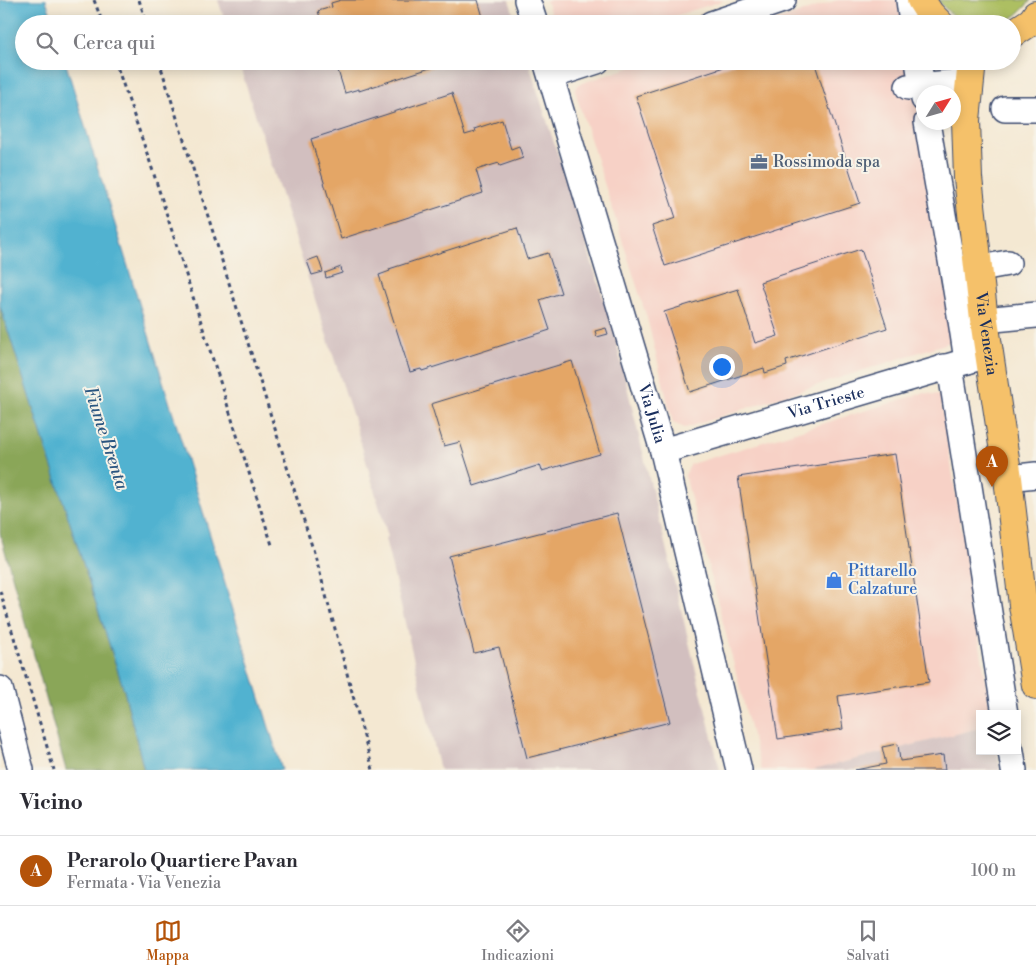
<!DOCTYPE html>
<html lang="it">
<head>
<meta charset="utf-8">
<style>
	:root { --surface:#fff; --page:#f2f2f3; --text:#2b2b33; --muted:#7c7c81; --line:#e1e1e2; --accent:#b45309 }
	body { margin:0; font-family:"Libre Bodoni",serif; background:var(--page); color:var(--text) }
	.controls { position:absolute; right:15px; bottom:15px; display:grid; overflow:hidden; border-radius:0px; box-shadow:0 2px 12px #0003 }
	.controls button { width:45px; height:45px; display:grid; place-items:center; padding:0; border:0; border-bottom:1px solid var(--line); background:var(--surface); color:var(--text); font:25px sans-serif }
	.compass { position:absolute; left:916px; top:85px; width:45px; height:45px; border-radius:50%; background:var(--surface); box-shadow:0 2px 12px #0003; rotate:53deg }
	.you { position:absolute; left:721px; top:366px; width:18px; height:18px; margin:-12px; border:4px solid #fff; border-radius:50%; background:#1a73e8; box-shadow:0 0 0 8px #1a73e833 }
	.badge { display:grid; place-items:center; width:32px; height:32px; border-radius:50%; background:var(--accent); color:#fff; font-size:16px; font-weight:700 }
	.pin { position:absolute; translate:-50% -41px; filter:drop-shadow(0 1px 2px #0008) }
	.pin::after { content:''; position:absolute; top:26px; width:18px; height:15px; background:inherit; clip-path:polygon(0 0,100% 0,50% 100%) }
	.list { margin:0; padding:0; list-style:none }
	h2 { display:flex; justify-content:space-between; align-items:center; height:65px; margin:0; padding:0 20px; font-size:21px }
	h2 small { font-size:16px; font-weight:400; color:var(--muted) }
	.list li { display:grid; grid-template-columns:32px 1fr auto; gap:15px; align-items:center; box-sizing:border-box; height:70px; padding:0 20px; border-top:1px solid var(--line) }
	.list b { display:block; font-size:19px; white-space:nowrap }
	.list p { margin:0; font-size:16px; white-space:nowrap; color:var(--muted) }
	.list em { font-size:16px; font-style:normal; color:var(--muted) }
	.icon { flex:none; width:28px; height:28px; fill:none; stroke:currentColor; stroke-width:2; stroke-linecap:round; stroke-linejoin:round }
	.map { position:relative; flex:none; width:1036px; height:770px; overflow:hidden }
	.search { position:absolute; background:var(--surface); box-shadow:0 2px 12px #0003; left:15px; right:15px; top:15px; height:55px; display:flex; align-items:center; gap:12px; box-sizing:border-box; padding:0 18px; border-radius:28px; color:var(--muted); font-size:19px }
	.sheet { height:135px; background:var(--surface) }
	nav { display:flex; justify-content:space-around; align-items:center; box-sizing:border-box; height:70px; border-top:1px solid var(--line); background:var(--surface); font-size:14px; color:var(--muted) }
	nav a { display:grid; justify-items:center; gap:2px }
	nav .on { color:var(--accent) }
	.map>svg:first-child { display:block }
</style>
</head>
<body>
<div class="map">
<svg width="1036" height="770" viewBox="0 0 1036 770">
	<rect width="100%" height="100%" fill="#f7f3e8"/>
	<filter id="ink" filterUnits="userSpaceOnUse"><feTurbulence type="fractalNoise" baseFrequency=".02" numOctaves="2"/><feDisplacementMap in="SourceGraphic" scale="10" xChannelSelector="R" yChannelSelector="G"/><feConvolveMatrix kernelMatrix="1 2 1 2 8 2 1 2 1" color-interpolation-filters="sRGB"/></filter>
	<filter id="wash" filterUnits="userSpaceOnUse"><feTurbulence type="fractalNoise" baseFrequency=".0096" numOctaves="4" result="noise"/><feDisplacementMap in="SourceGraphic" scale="20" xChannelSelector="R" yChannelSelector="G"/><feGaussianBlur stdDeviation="1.12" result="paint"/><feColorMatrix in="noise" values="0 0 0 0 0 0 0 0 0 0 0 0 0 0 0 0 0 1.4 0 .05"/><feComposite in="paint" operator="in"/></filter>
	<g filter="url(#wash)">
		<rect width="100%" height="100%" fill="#f4e8d2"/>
		<!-- built -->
		<path fill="#f7d1c6" d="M546 0H725L650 24H554Z
			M838 0H898L902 24H765Z
			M650 61H909L957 340 685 428 673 423 647 318 575 91 579 84Z
			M923 393 940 395 991 714H980V728L813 770H761L685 475 691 464Z"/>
		<!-- industrial -->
		<path fill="#d2bfbf" d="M218 0H509L517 24H226Z
			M238 61H528L613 329 720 770H440L385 538 388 537 356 426Z
			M980 728V751H997L1000 770H813Z"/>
		<!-- green -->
		<path fill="#adbf62" stroke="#647760" d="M938 0H1031C1017 17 1007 24 985 24 963 24 951 17 938 0Z"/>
		<!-- forest -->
		<path fill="#8aa658" stroke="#526a5b" d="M0 306 124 690 144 770H66L0 533Z"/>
		<!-- water -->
		<path fill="#51b2d0" stroke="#367097" d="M0 0H46L54 24H24V61H65L282 770H144L124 690 0 306Z"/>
		<g id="blocks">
			<!-- building -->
			<path fill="#e4a666" d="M341 0H478L485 24H322L318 11 332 7 331 3Z
				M335 61H449V62L359 91V89L345 93Z
				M742 61H814L860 203 665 266 652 226 676 218 636 96Z
				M452 93 465 135 475 132 474 129 502 120 511 149 519 146 523 158 500 166 499 163 476 170 483 193 341 239 311 139Z
				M517 228 527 259 548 253 561 293 540 300 550 330 422 371 421 369 410 372 379 275 390 271 389 269Z
				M861 249 887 328 786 361 787 366 765 373 764 368 690 392 664 312 738 289 755 343 778 336 760 282Z
				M318 257 323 272 312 275 307 261Z
				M341 267 342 273 326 278 325 273Z
				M606 328 608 334 597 337 595 331Z
				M572 361 600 454 542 471 540 465 474 486 460 442 444 446 431 404Z
				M895 454 929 682 838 696 843 729 778 739 738 477Z
				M617 513 670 722 527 758 499 647 474 653 449 556Z
				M898 744 900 761 943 755 945 770H855L886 764 882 747Z"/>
		</g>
	</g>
	<g filter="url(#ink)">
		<use href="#blocks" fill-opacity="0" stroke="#3c4b6f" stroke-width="1"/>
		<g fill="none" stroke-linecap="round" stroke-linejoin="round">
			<!-- minor casing -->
			<g stroke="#3c4b6f" stroke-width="28">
				<g id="minor">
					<path d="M527 0 535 24"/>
					<path d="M909 0 912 24"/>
					<path d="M711 24 783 0"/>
					<path id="s1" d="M546 61 663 451 739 770"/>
					<path d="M918 61 924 99"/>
					<path d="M551 76 597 61"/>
					<path d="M908 87 949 83 969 84"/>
					<path d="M1005 109H1036"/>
					<path d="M927 122C940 202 956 281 967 361"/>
					<path d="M959 272 1008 263"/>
					<path d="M984 320 1036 315"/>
					<path d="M944 367 952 379 1005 714"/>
					<path id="s2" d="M663 451 974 359 990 356"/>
					<path d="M1008 478 1036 475"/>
					<path d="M0 689 21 770"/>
					<path d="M1011 751 1014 770"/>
				</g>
			</g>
			<!-- major casing -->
			<g stroke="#3c4b6f" stroke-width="30">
				<g id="major">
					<path d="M921 0 930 14 940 24"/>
					<path d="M1012 34 1032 21 1036 15"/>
					<path id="s3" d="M972 61 966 120 968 178 984 320 1008 478 1023 605 1036 685"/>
				</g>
			</g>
			<!-- path -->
			<path stroke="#3c4b6f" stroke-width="3" stroke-dasharray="4 4" stroke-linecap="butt" d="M94 0 103 24
				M139 0 147 24
				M115 61 150 162 273 548
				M159 61 317 562 373 770
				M0 591 54 770"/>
			<!-- minor -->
			<use href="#minor" stroke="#fff" stroke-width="25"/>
			<!-- major -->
			<use href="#major" stroke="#f5c16b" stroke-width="28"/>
		</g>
	</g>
	<!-- icons -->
	<defs>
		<g id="office-bare" transform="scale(1.35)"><path d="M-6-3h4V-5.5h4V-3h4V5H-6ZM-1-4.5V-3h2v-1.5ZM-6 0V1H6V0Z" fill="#5c6f8a" stroke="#f7f3e8" stroke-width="2.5" paint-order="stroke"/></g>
		<g id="shop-bare" transform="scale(1.35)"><path d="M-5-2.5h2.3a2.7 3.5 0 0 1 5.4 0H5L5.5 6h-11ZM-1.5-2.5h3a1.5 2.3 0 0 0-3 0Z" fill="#3f7fe0" stroke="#f7f3e8" stroke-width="2.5" paint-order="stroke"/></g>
	</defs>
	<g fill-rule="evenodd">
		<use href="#office-bare" x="759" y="162"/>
		<use href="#shop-bare" x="834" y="580"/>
	</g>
	<g text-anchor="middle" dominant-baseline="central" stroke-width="4" stroke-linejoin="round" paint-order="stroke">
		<!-- service labels -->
		<g font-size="16" fill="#4e5e75" stroke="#f7f3e8" text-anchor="start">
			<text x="773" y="162">Rossimoda spa</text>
		</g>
		<!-- street labels -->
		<g font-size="16" fill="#1b2f5e" stroke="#f7f3e8">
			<text stroke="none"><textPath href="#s3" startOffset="274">Via Venezia</textPath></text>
			<text stroke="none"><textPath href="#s2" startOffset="170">Via Trieste</textPath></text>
			<text stroke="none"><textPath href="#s1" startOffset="368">Via Julia</textPath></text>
		</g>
		<!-- shop labels -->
		<g font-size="16" fill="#366cbe" stroke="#f7f3e8" text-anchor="start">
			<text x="848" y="571">Pittarello<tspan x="848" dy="18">Calzature</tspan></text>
		</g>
		<!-- water labels -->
		<g font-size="18" font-style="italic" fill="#2b5680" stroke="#f7f3e8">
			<text transform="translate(106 438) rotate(72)">Fiume Brenta</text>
		</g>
	</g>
</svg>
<div class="controls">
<button><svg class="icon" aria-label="layers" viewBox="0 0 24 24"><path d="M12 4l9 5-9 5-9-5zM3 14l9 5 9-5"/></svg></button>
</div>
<svg class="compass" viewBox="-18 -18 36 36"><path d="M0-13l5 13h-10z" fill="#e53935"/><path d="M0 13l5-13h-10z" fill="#7c7c81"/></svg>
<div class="you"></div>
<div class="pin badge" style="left:992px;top:487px">A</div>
<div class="search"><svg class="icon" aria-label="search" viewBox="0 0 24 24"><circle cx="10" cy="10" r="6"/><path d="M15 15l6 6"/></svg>Cerca qui</div>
</div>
<section class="sheet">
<h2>Vicino<small></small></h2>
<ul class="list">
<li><span class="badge">A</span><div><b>Perarolo Quartiere Pavan</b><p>Fermata · Via Venezia</p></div><em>100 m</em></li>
</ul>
</section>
<nav>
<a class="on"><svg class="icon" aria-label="map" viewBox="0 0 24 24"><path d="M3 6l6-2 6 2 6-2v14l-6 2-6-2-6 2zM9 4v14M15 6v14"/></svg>Mappa</a>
<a><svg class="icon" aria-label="directions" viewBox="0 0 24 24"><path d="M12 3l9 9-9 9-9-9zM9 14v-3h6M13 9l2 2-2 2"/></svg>Indicazioni</a>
<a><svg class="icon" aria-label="saved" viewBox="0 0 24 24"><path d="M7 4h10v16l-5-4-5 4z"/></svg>Salvati</a>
</nav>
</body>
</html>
